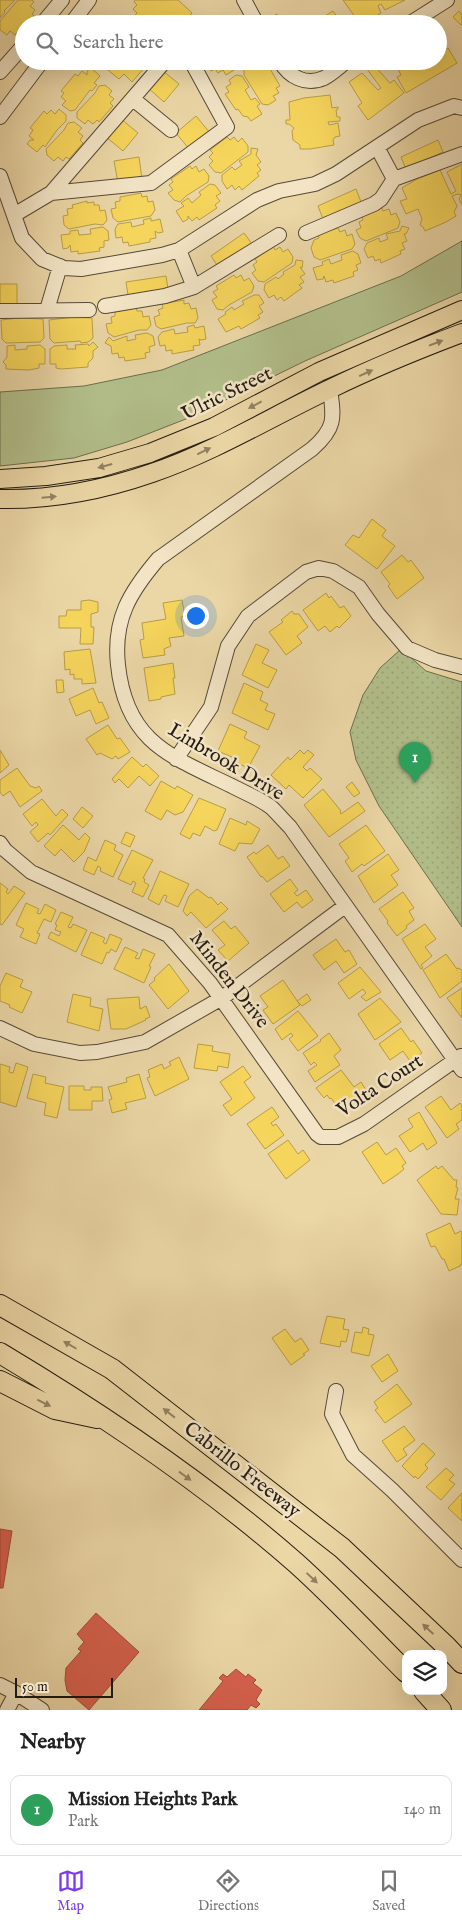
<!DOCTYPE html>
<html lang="en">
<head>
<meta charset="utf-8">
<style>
	:root { --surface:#fff; --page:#f2f2f2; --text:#222; --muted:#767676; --line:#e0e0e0; --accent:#7c3aed }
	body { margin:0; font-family:"IM FELL English",serif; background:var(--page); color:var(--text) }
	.controls { position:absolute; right:15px; bottom:15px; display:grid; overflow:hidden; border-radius:10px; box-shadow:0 5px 20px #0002 }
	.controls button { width:45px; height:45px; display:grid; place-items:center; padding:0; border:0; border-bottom:1px solid var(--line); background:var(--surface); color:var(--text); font:25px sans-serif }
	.scale { position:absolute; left:15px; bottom:12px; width:98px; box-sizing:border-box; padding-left:5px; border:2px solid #241c12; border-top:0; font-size:14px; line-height:18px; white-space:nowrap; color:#241c12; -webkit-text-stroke:4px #f2e4c5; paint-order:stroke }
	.you { position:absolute; left:195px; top:615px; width:18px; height:18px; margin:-12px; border:4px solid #fff; border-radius:50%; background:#1a73e8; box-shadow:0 0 0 8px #1a73e833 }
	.badge { display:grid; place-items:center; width:32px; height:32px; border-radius:50%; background:var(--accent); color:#fff; font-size:16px; font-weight:700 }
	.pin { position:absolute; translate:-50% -41px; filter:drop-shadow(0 1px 2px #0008) }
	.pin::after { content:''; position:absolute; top:26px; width:18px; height:15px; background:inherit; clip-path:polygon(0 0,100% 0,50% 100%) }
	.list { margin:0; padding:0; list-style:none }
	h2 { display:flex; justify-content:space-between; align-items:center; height:65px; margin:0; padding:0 20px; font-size:21px }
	h2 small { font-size:16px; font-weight:400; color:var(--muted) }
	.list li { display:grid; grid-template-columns:32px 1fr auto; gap:15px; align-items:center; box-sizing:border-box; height:70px; margin:0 10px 10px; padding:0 10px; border:1px solid var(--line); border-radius:10px }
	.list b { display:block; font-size:19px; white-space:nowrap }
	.list p { margin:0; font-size:16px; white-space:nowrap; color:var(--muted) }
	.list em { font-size:16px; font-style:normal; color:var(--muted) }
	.icon { flex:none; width:28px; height:28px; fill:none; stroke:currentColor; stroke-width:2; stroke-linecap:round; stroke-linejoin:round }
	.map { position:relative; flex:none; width:462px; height:1710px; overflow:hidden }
	.search { position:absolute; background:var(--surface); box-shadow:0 5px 20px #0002; left:15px; right:15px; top:15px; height:55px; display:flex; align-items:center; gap:12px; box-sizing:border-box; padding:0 18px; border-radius:28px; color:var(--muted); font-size:19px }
	.sheet { height:145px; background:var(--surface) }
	nav { display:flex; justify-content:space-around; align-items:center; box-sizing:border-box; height:70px; border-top:1px solid var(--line); background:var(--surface); font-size:14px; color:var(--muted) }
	nav a { display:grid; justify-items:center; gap:2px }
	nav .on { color:var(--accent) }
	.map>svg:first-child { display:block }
</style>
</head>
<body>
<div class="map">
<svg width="462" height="1710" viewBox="0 0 462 1710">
	<defs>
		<pattern id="park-dots" width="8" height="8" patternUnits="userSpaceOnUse" patternTransform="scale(1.25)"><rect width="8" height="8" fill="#b2bf8b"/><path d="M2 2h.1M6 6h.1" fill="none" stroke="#99a477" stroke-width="1.8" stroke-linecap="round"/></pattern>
	</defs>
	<rect width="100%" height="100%" fill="#ebd6a6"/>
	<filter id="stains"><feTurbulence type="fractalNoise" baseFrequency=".004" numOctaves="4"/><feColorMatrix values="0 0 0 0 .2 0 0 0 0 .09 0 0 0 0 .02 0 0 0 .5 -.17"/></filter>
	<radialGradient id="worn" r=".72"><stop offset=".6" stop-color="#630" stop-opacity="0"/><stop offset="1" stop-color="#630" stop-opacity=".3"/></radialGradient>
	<!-- grass -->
	<path fill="#b2bf8b" stroke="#6b6e4e" d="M462 241V292L305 361 191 417 127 442 74 458 0 466V392L84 386 162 370 401 276Z"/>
	<!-- park -->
	<path fill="url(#park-dots)" stroke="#6b6e4e" d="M401 649 426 671 462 682V927L379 806 356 760 350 732 363 695 380 668Z"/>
	<!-- homes -->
	<path fill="#f6d55c" stroke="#b79e46" d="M0 0H15L4 11 5 12 0 18Z
		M18 0H32L34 2 30 6 35 10 32 14 35 17 31 24H24V31L22 34 18 31 15 35 10 31 7 35 0 30V21Z
		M135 0H178L192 13 183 24H141L133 17 137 13 133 9 137 5 134 2Z
		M343 0H405L385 10 381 4 378 6 381 13 364 24H360Z
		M333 11 342 24H307L314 19 316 22Z
		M459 11 462 15V26L453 17Z
		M277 14 283 24H267L265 21Z
		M438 41 444 50 448 48 457 63 406 93 397 77 401 75 396 65 398 64 396 61H406L411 70 414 68 410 61H438Z
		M150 61 132 82 124 74 119 79 108 70 115 61Z
		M205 61H233L235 65 234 70 226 75 223 70 218 73 215 69 211 71Z
		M254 64 257 68 262 65 265 70 269 67 280 86 276 88 279 93 273 96 276 100 268 105 262 104 244 75V70Z
		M373 64 390 83 394 80 404 93 368 120 358 106 362 103 349 82 362 73 378 90 381 88 367 69Z
		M90 67 100 76 94 83 97 85 92 91 90 90 75 110 70 111 62 105 66 101 61 97 64 93 61 91 75 74 78 76 82 71 87 75V72Z
		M162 70 179 84 164 102 147 87Z
		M236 75 242 76 249 87 245 90 251 100 255 98 260 104 257 106 262 114 251 121 248 117 243 116 238 109 236 110 225 94 229 92 226 87 231 84 229 80Z
		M105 85 112 91 109 95 114 99 110 103 113 106 99 122 97 120 93 124 88 120 85 124 77 118V112L95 93 99 86Z
		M330 95 332 108 338 107V109L336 110 337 117H340V121L328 122 329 125 338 123 340 136 335 137 333 140 334 145 310 149H300V145L293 140 292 131 294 128 289 124H286V120H290L289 102 304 98Z
		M59 109 66 115V121L57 130 45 147 43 145 37 152 27 144 30 140H34L29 136 33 130 30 128 44 111 47 114 51 110 55 114Z
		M196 116 210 133 190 150 176 133Z
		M121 119 138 133 123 151 106 137Z
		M74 122 82 128 78 132 83 136 80 140 83 143 69 159 66 157 63 161 58 157 54 161 47 155 46 149 64 130 68 123Z
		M227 137 230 140 234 137 238 142 242 138 248 146V152L221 173 215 172 209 165 213 161 209 157 213 153 210 150Z
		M438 140 443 152 406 169 401 157Z
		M251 148 258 149 256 155 261 162 257 165 261 170 257 173 259 176 242 190 239 186 235 190 232 185 227 189 222 181V175L232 167 235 170 242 165 239 161 251 154Z
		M139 157 142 179 118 183 114 161Z
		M462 164V205L459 199 461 195 458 194 452 196 457 206 454 212 456 216 446 222 425 231 423 227 420 225 422 219 418 209 406 214 400 201 407 199 402 188 417 179 440 170 451 194 456 191 447 172Z
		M190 166 192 169 196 166 199 172 204 169 209 176 208 182 186 196 180 202 174 200 168 193 173 190 169 185 173 182 171 179Z
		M210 184 215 185 221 193 216 196 220 201 215 205 217 208 199 220 197 217 192 221 188 216V219L183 222 176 211 184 206 181 203 188 198 192 203 201 195 199 192Z
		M356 189 361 202 323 219 318 206Z
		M141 193 142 197 147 196 148 202 153 201 155 210 151 216 118 222 113 218 111 209 116 208 115 202 120 201V197Z
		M87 201V203L94 202V205H99L100 211 105 210 107 220 103 225 95 224 69 229 64 225 63 216 68 215 67 209 73 208 72 205Z
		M382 208 383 211 389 209 391 215 396 213 400 222 398 228 366 241 360 238 356 230 361 228 359 222 363 220 362 216Z
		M151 218V221L160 219 163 232 158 233 155 231 156 238 150 239V242L129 246 128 242 123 243 122 237 116 238 115 229 118 224 131 222 132 227 144 224 143 220Z
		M402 226 409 228 406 234H404L407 241 402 243 405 249 400 251 401 254 381 263 380 259 375 261 373 256 368 258 364 249 367 243 379 238 380 242 388 239 386 234 400 231Z
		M103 227 108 231 109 240 104 241V247L99 248 100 251 78 254V251L71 252 70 245 68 248 63 249 61 235 70 234V231L78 230 79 235 91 234 90 229Z
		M338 228 340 232 345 230 347 236 352 234 355 244 352 249 320 260 314 257 311 248 314 240 319 238 318 234Z
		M244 233 252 244 219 268 211 256Z
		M273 246 275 250 280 247 283 252 288 249 293 257 292 263 264 282 258 281 252 273 256 270 253 265 257 262 255 259Z
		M353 251 358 254 361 263 356 265 358 270 353 272 354 276 334 283 333 280 326 282 324 276 323 279 317 280 313 268 323 265 322 262 329 259 331 264 342 260 341 255Z
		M296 260 303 261 302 268 300 267 305 274 300 277 304 282 299 285 302 288 284 301 281 297 277 300 274 295 269 298 264 290 265 284 276 277 278 279 284 274 283 272 295 265Z
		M234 275 236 278 241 275 244 281 249 278 254 286 252 292 229 305 223 310 217 309 212 300 217 297 213 292 218 289 216 286Z
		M166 276 168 289 128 295 126 282Z
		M0 284H17V306H0Z
		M254 295H259L264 303 259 306 263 312 258 315 260 318 241 329 239 326 226 332 218 319 226 314 225 312 232 307 234 310 244 304 242 301Z
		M184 300V304L189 303 191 309 196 308 198 318 195 323H187L161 329 156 326 154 317 160 315 158 310 163 308 162 304Z
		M136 308 137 311H142L143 317 149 316 151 325 147 330H139L114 337 108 333 106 324 112 323 111 317 115 316V312Z
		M74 317 92 318 93 338 88 342 81 343 80 341 54 343 50 339 49 320Z
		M19 318 43 319 44 338 40 342 6 343 2 339 1 320Z
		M194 325 195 328 204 326 206 339 201 340 199 339 200 345 193 346 194 350 172 354V350L166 351 165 345 160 346 158 337 162 332 174 329 175 334 188 332 187 327Z
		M147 333 153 336 155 345 149 347 150 352 145 353 146 358 125 361 124 357 119 358 118 353 112 354 111 346 105 343 109 337 113 341 127 336V341L136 339 135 335Z
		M93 342 98 347 93 351V358L88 363V367L61 369 56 368V364H50V349L54 346 67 345V349H76L75 345 88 344 89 346Z
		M15 345V350L27 349V346L40 345 45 349V364H39V368L29 370 6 369V365L3 362 7 357V346Z
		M372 519 386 530 382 536 395 546 377 569 345 545 353 535 359 538Z
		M402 555 408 562 411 560 424 578 397 599 388 586 390 584 381 572Z
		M326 593 329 598 331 596 340 608 344 606 351 616 339 628 337 626 330 632 325 626 318 631 303 610Z
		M89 600 98 602V612L91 614V627H94L93 644H80L81 628H59V616H66L67 610H81V601Z
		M182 600 185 616 181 617 184 636 169 638 171 646 164 649 165 655 143 658 140 640 144 639 142 623 166 619 163 603Z
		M292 611 294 614H299L308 627 297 636 302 643 286 655 269 632 283 622 281 620Z
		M256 644 269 650 262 663 277 670 268 688 242 675Z
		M90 649 96 683 82 684V679H74V674L70 675V669L65 670 64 652Z
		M173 663 175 678H173L175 694 161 697V699L149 701 144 668Z
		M56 680H63L64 692 57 693Z
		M244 683 263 692 260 700 268 704 265 710 275 714 268 730 232 713Z
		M93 688 99 703 102 702 109 718 96 724 90 710 76 716 69 699Z
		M230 724 247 732 244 738 260 746 248 768 233 761 234 758 218 751Z
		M108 725 117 739 120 738 130 752 118 759 116 756 112 759 100 753 97 755 86 739Z
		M0 750 9 765 0 773Z
		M300 750 304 754 308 750 314 755 303 767 307 771 310 768 322 779 303 798 289 785 286 789 271 775 288 757 290 760Z
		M132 757 143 767 146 764 159 776 150 786 139 776 128 788 119 779 115 783 112 779Z
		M17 768 30 786 36 788 39 786 42 791 20 807 10 791 3 796 0 792V780Z
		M161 781 175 789 177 786 193 795 183 812 175 815 167 810 161 820 145 811Z
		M352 782 360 793 354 797 346 787Z
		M323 789 341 811 340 812 341 814 358 802 365 811 329 837 304 805Z
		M199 798 226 809 217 830 214 831 205 826 200 836 193 833 190 839 180 834Z
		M42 799 56 816 62 809 68 815 50 835 48 833 38 842 30 832 38 825 36 822 32 826 23 814Z
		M82 807 93 816 83 828 73 819Z
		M230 818 246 825 247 821 260 829 252 844 239 843 235 851 219 844Z
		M63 825 79 840 85 833 90 838 84 852 74 862 61 849 55 856 44 846Z
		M366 825 385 851 364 866 362 864 352 872 345 861 349 858 339 844Z
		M126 832 135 836 130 847 121 843Z
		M105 840 116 845 114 850 123 855 113 877 100 871 101 868 98 866 94 875 83 870 88 857 96 861Z
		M268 845 278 859 283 856 290 866 267 882 262 876 261 877 247 857 254 852 256 854Z
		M132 850 153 860 143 878 145 879 144 882 149 885 143 897 132 892 136 883 133 881 131 885 118 879Z
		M388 854 399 870 391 875 398 885 374 903 358 876Z
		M160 871 189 884 178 907 165 901 167 896 164 895 159 905 148 899Z
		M290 879 298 890 294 893 297 896 306 890 313 900 302 908 297 902 284 912 270 894Z
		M0 883 8 889 6 892 8 894 14 886 25 893 2 925 0 924Z
		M197 889 209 898 211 897 218 905 221 902 228 909 206 928 191 912 187 916 183 911 189 896Z
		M403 892 414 908 409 911 414 920 406 926 407 928 397 936 387 923 388 921 379 909Z
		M26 903 39 909 37 913 40 914 45 904 56 910 51 922 44 919 37 933 40 934 36 944 20 937 24 929 16 925Z
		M61 912 73 917 68 927 71 928 73 924 87 930 76 952 48 938 51 932 59 936 61 932 55 930 57 925 55 924Z
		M224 921 231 929 235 926 249 943 228 961 218 950 225 945 212 930Z
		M425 924 436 939 425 947 432 956 421 965 423 968 421 969 402 939Z
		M91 932 105 938 103 942 106 944 110 934 122 939 116 952 111 949 109 953 107 952 102 964 81 955Z
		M336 939 345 952 349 950 357 964 344 973 336 961 324 970 313 955Z
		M125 947 138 953 135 958 139 959 143 949 155 954 149 966 151 967 144 983 114 969Z
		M446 954 457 969 459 968 462 971V981L440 998 423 970Z
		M169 964 189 991 168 1009 149 985 155 980 154 978Z
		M360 967 381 992 366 1001 361 997 366 993 363 989 349 999 338 983Z
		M6 973 23 980 20 987 32 992 22 1013 9 1007 10 1005 0 1001V986Z
		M283 980 300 1005 273 1024 263 1010 268 1007 260 996Z
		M462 988V1018L447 998Z
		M73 994 91 998 90 1006 103 1009 99 1031 67 1022Z
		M307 994 311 1000 302 1006 297 1001Z
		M139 997 140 1009 146 1006 150 1017 145 1019 146 1020 126 1029H111L107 999Z
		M380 998 401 1022 375 1040 358 1014Z
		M298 1011 318 1036 298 1051 289 1039 293 1036 291 1033 282 1040 275 1029Z
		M401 1028 411 1042 413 1040 422 1053 410 1061 403 1051 390 1060 379 1044Z
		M329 1033 341 1050 334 1056 340 1065 315 1082 308 1071 317 1065 314 1062 311 1065 303 1053 321 1041 320 1040Z
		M198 1044 213 1046 212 1051 230 1054 228 1068 218 1066 217 1071 194 1068Z
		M179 1057 189 1079 155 1096 147 1078 150 1077 148 1070 162 1064 164 1069 171 1065 169 1062Z
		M16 1063 28 1067 16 1107 0 1102V1064L10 1067 9 1072 13 1073Z
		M243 1066 251 1077 244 1082 255 1098 231 1116 223 1105 232 1099 220 1082Z
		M341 1070 354 1087 361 1082 366 1090 339 1109 331 1098 330 1099 327 1095 324 1098 316 1088Z
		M33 1074 46 1077 45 1083 64 1087 57 1118 44 1115 46 1103 27 1098Z
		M139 1074 146 1098 125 1103 127 1109 112 1113 109 1100 112 1099 108 1087 127 1082 126 1078Z
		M69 1086H84V1090H91V1087H102L103 1101H92V1110H69Z
		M441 1096 451 1110 460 1103 462 1106V1120L456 1124 459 1129 447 1138 425 1107Z
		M272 1107 279 1117 271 1123 273 1126 276 1124 284 1135 265 1149 247 1124Z
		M419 1112 437 1143 427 1150 423 1143 410 1152 399 1136 413 1127 408 1119Z
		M288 1140 298 1154 303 1150 310 1160 286 1179 268 1154Z
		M377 1142 386 1155 396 1148 406 1163 402 1166 404 1169 398 1174 383 1184 362 1152Z
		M436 1166 438 1169 442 1166 454 1180H457L456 1187 458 1188 455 1199H459L457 1215 441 1214 417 1180Z
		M450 1223 455 1234 461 1231 462 1233V1264L460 1265V1266L449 1271 444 1259H442L435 1246 431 1247 426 1234Z
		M327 1316 345 1319 343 1329 349 1330 346 1342 341 1341 340 1347 320 1343Z
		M363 1327 369 1329 368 1334 374 1335 369 1356 351 1352 355 1332 362 1333Z
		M285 1329 295 1342 301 1338 309 1350 303 1354 305 1355 291 1365 272 1338Z
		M388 1354 398 1371 382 1382 371 1366Z
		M397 1384 412 1404 385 1423 375 1410 378 1408 374 1402Z
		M404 1426 415 1440 403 1449 407 1455 397 1462 382 1441Z
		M423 1443 435 1454 425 1465 428 1468 418 1479 415 1476 414 1478 402 1466Z
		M446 1468 454 1475 449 1480 455 1484 441 1500 426 1487Z
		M462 1493V1521L448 1508Z"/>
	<!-- shops -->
	<path fill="#d6604d" stroke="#a14c3b" d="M0 1529 12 1531 3 1588H0Z
		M96 1613 139 1652 89 1710 67 1691 65 1680 66 1668 81 1651 78 1649 84 1642 77 1634Z
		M236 1669 246 1677 248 1674 256 1680 253 1683 262 1690 256 1700 260 1704 256 1708 251 1705 247 1710H199L223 1681 219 1678 223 1674 227 1677Z"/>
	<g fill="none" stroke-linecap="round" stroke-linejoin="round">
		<!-- minor casing -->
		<g stroke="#564a37" stroke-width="16">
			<path id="minor" d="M244 0 257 24
				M42 24 62 0
				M71 24 89 0
				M199 24 200 23
				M409 24 447 0
				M280 61C289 77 306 86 324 78 332 74 340 66 347 61
				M0 72 24 45
				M133 99 171 130
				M0 117 42 61
				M377 147 394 179 462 154
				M0 176 22 238 42 259 64 268 81 269 162 255 179 250 257 200 279 191 315 184 336 174 418 120 454 106 462 108
				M51 193 151 183 227 127 191 61
				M14 215 51 193 165 61
				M306 233 374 204 381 199 394 179
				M194 287 279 235
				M105 306 165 296 194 287 179 250
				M47 310 60 266
				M0 311 89 310
				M330 389C334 418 336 428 312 449L158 559C130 592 113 619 118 665 126 742 170 756 232 786 245 793 261 799 272 808 278 814 284 821 290 827L462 1070
				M176 759 211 707 228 646 248 616 306 572 319 568 333 571 359 587 378 614 407 648 435 660 462 667
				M0 843 5 850 31 872 168 935 210 983 317 1134 321 1137H338L364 1124 461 1056
				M0 1028 34 1044 80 1053 97 1052 145 1042 222 998 345 906
				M336 1391 332 1414 353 1455 392 1490 462 1560
				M0 1685 16 1693 42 1710
				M7 1710 16 1693"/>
		</g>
		<!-- major casing -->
		<g stroke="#241c12" stroke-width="20">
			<path id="major" d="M0 479 46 476 99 468 150 453 214 427 319 372 462 310
				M0 499C52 500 103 490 152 473 214 452 271 417 330 389 373 368 417 350 462 333"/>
		</g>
		<!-- highway casing -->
		<g stroke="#241c12" stroke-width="22">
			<path id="highway" d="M0 1305 112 1369 342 1548 447 1647 462 1663
				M0 1353C102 1414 206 1484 296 1563 334 1597 369 1635 406 1672
				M0 1381 55 1409 97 1418
				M424 1691 441 1710"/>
		</g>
		<!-- minor -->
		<use href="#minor" stroke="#f2e4c5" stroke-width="14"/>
		<!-- major -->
		<use href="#major" stroke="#ebd6a6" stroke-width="18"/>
		<!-- highway -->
		<use href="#highway" stroke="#ebd6a6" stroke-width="20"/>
	</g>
	<!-- one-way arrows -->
	<defs><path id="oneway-solid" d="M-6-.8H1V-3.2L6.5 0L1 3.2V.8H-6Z" transform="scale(1.25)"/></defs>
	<g fill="#918263">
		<use href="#oneway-solid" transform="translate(436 343) rotate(-21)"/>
		<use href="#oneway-solid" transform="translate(366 373) rotate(-24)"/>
		<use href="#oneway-solid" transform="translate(255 405) rotate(152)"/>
		<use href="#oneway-solid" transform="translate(204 451) rotate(-26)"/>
		<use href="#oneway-solid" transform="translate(105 466) rotate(165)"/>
		<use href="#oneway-solid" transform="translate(49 497) rotate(-5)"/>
		<use href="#oneway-solid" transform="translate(70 1345) rotate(-150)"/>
		<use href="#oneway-solid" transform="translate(44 1403) rotate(26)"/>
		<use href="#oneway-solid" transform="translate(169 1413) rotate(-142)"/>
		<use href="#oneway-solid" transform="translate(185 1476) rotate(36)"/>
		<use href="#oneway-solid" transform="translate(312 1578) rotate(43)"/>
		<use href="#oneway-solid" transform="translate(428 1629) rotate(-137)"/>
	</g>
	<g text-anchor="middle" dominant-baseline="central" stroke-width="5" stroke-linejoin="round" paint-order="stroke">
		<!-- street labels -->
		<g font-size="20" fill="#241c12" stroke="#f2e4c5">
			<text transform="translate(227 394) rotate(-26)">Ulric Street</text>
			<text transform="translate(226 762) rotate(31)">Linbrook Drive</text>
			<text transform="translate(229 980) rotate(52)">Minden Drive</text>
			<text transform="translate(380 1086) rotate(-33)">Volta Court</text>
			<text transform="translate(242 1470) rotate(38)">Cabrillo Freeway</text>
		</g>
	</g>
	<rect width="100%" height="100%" filter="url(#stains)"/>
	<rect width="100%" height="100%" fill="url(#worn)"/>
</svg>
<div class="controls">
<button><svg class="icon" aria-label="layers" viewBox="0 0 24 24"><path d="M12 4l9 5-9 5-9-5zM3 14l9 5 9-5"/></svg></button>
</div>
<div class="scale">50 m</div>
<div class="you"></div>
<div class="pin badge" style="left:415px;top:783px;background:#2e9e5b">1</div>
<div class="search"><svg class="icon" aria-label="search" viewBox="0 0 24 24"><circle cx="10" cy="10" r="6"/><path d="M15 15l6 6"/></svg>Search here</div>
</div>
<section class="sheet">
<h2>Nearby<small></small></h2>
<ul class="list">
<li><span class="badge" style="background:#2e9e5b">1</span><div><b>Mission Heights Park</b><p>Park</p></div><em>140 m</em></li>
</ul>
</section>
<nav>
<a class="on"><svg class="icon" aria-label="map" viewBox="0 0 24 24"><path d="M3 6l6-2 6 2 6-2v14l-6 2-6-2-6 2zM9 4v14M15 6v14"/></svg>Map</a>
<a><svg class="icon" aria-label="directions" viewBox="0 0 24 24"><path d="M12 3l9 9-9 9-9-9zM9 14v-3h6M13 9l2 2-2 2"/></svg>Directions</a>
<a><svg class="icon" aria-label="saved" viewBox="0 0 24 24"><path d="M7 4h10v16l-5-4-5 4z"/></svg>Saved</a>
</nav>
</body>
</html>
